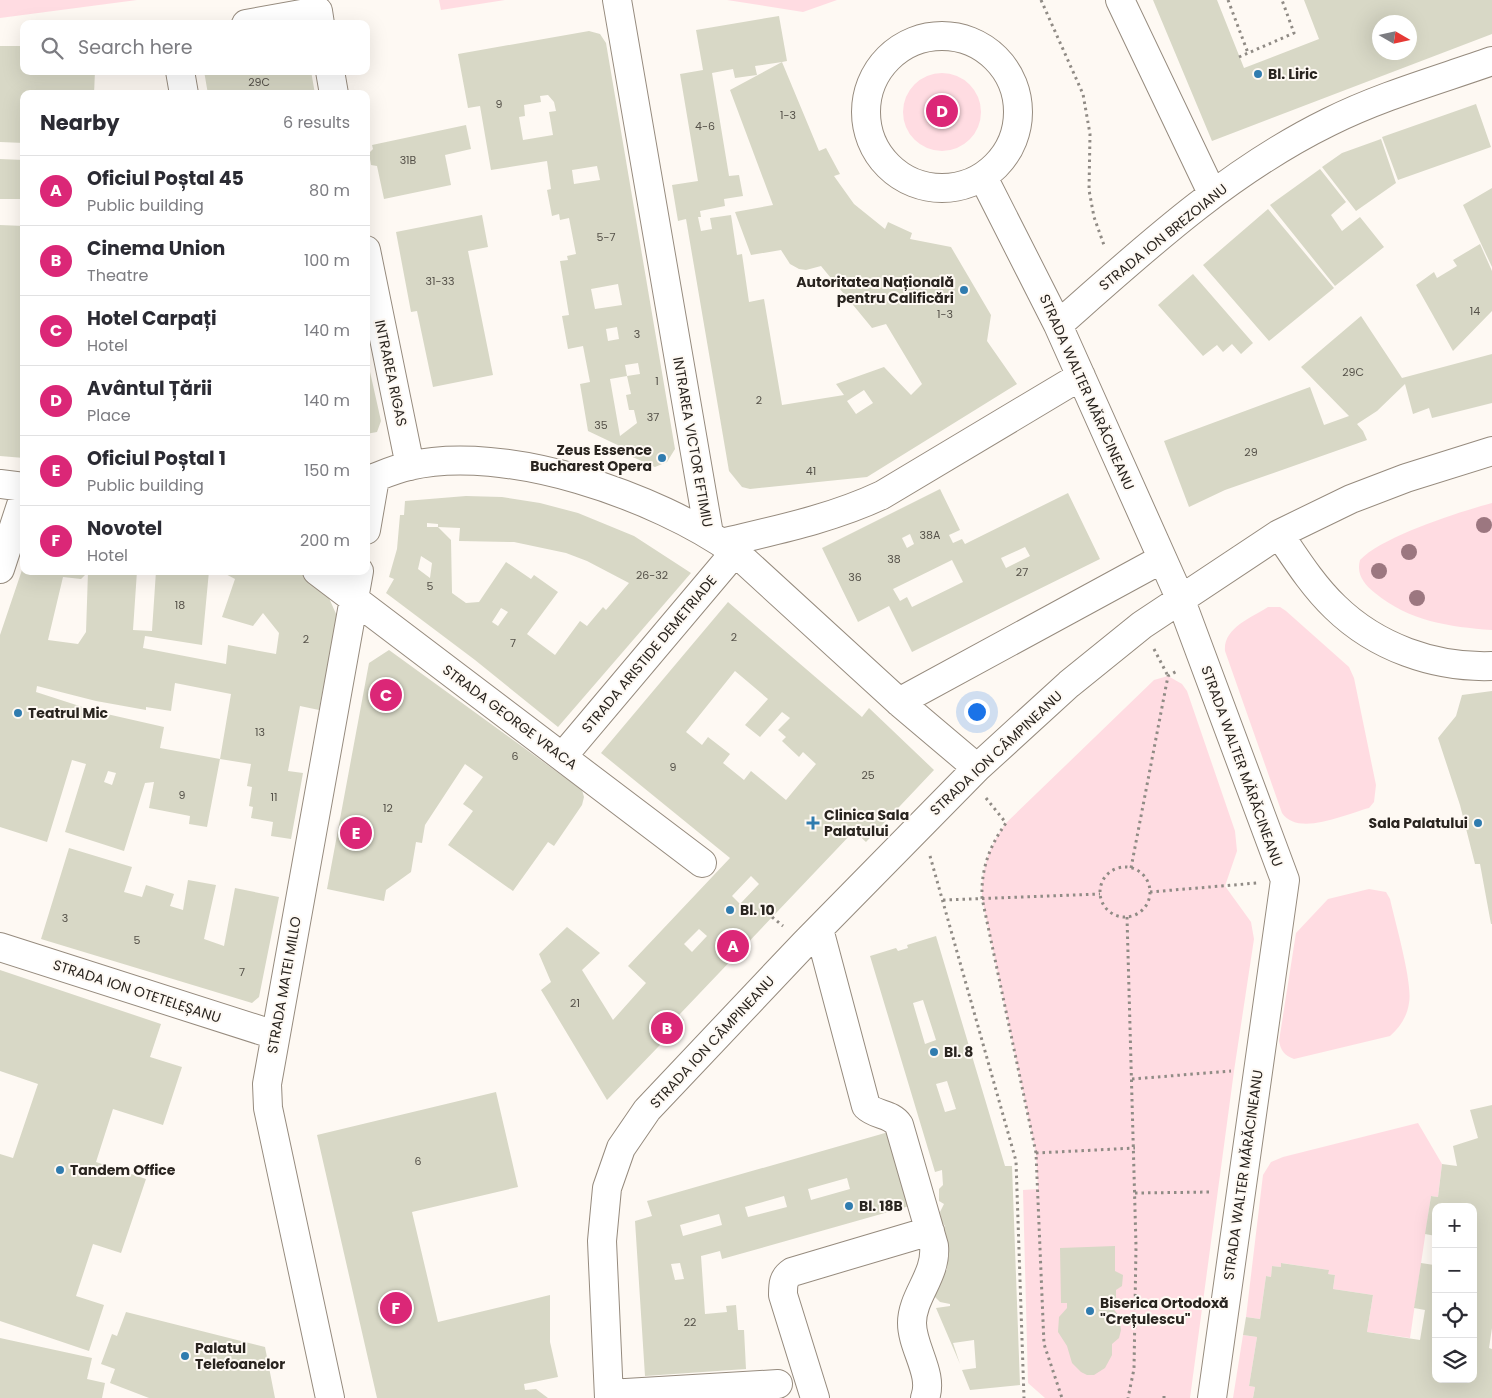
<!DOCTYPE html>
<html lang="en">
<head>
<meta charset="utf-8">
<style>
	:root { --surface:#fff; --page:#f7f7f7; --text:#2b2b33; --muted:#7c7c81; --line:#e1e1e2; --accent:#db2777 }
	body { margin:0; font-family:Poppins,sans-serif; background:var(--page); color:var(--text) }
	.controls { position:absolute; right:15px; bottom:15px; display:grid; overflow:hidden; border-radius:10px; box-shadow:0 5px 20px #0002 }
	.controls button { width:45px; height:45px; display:grid; place-items:center; padding:0; border:0; border-bottom:1px solid var(--line); background:var(--surface); color:var(--text); font:25px sans-serif }
	.compass { position:absolute; left:1372px; top:15px; width:45px; height:45px; border-radius:50%; background:var(--surface); box-shadow:0 5px 20px #0002; rotate:99deg }
	.you { position:absolute; left:976px; top:711px; width:18px; height:18px; margin:-12px; border:4px solid #fff; border-radius:50%; background:#1a73e8; box-shadow:0 0 0 8px #1a73e833 }
	.badge { display:grid; place-items:center; width:32px; height:32px; border-radius:50%; background:var(--accent); color:#fff; font-size:16px; font-weight:700 }
	.pin { position:absolute; translate:-50% -50%; border:2px solid #fff; box-shadow:0 1px 5px #0006 }
	.list { margin:0; padding:0; list-style:none }
	h2 { display:flex; justify-content:space-between; align-items:center; height:65px; margin:0; padding:0 20px; font-size:21px }
	h2 small { font-size:16px; font-weight:400; color:var(--muted) }
	.list li { display:grid; grid-template-columns:32px 1fr auto; gap:15px; align-items:center; box-sizing:border-box; height:70px; padding:0 20px; border-top:1px solid var(--line) }
	.list b { display:block; font-size:19px; white-space:nowrap }
	.list p { margin:0; font-size:16px; white-space:nowrap; color:var(--muted) }
	.list em { font-size:16px; font-style:normal; color:var(--muted) }
	.icon { flex:none; width:28px; height:28px; fill:none; stroke:currentColor; stroke-width:2; stroke-linecap:round; stroke-linejoin:round }
	.map { position:relative; flex:none; width:1492px; height:1398px; overflow:hidden }
	.search { position:absolute; background:var(--surface); box-shadow:0 5px 20px #0002; left:20px; top:20px; width:350px; height:55px; display:flex; align-items:center; gap:12px; box-sizing:border-box; padding:0 18px; border-radius:10px; color:var(--muted); font-size:19px }
	.panel { position:absolute; background:var(--surface); box-shadow:0 5px 20px #0002; left:20px; top:90px; width:350px; height:485px; border-radius:10px }
	.map>svg:first-child { display:block }
</style>
</head>
<body>
<div class="map">
<svg width="1492" height="1398" viewBox="0 0 1492 1398">
	<rect width="100%" height="100%" fill="#fef9f3"/>
	<!-- green -->
	<path fill="#ffdce2" d="M0 0H137L0 18Z
		M439 0H505L441 10Z
		M727 0H837L803 12Z
		M903 112a39 39 0 1 1 78 0a39 39 0 1 1-78 0Z
		M1492 503V630C1449 627 1409 621 1375 593 1364 584 1356 574 1360 560 1383 536 1459 512 1492 503Z
		M1268 607H1280L1286 611 1349 667 1354 678 1376 785 1374 802 1369 808C1346 814 1298 837 1282 813L1225 651C1223 628 1251 618 1268 607Z
		M1168 676 1182 684 1187 691 1235 831 1237 851 1225 886 1251 922 1254 939 1234 1071 1190 1398H1045L1028 1383 1023 1190 1038 1189 1036 1153 982 898C981 869 989 847 1006 823L1154 680Z
		M1369 889 1386 892 1390 899C1395 922 1413 983 1409 1003 1407 1017 1400 1027 1390 1036L1294 1059C1284 1055 1281 1051 1279 1041L1296 933 1328 899Z
		M1418 1123 1442 1164 1438 1197 1431 1196 1410 1338 1367 1332 1373 1295 1333 1289 1335 1275 1328 1274V1270L1282 1263 1281 1267 1272 1266 1271 1277 1266 1276 1260 1319 1246 1317 1263 1175 1271 1162 1283 1157Z
		M1243 1335 1257 1337 1249 1386 1255 1387 1253 1398H1233Z"/>
	<!-- building -->
	<path fill="#d8d8c6" fill-rule="evenodd" d="M1153 0H1217L1244 68 1319 39 1304 0H1492V34L1212 141ZM1380 22H1410V52H1380Z
		M779 16 787 61 782 62 819 151 826 148 840 174 834 176 854 204 885 229 888 222 912 233 910 239 951 247 991 315 987 341 1017 384 867 477 750 489 742 487 729 471 686 219 678 221 672 185 698 181 680 74 703 70 696 30ZM782 62 730 90 773 205 735 212 751 255 781 250 790 264 799 269 806 270 821 266 872 328 886 324 922 384 911 395 884 367 836 384 844 395 782 405 764 299 749 302 742 254 737 255 731 215 710 218 712 229 701 231 698 217H701L700 211 725 206 724 199 743 196 739 175 729 176 712 73 733 69 735 78 757 75 755 66ZM864 390 873 403 856 414 847 401Z
		M589 31 600 34 606 43 675 449 667 462 655 467 626 454 628 450 588 431 580 384 590 382 583 346 568 349 562 316 569 315 560 261 568 260 567 256 576 254 569 218 560 220 559 214 552 216 547 190 551 189 547 161 491 170 480 106 468 108 458 54ZM548 95 554 102 556 111 549 112 553 135 523 140 519 117 525 116 524 105 541 102 540 96ZM597 166 600 180 574 184 572 170ZM618 284 622 305 595 309 591 289ZM617 327 619 339 608 341 606 329ZM638 363 640 374 627 376 631 394 626 395 629 410H634L637 423 620 436 610 379 627 376 625 365Z
		M0 46H24V71H95L94 94H24V143L0 142Z
		M204 71H311L315 94H208Z
		M1476 104 1491 147 1398 180 1382 137Z
		M466 125 471 149 445 155 451 185 384 199 377 166 371 165 369 153 373 149 372 145Z
		M1381 139 1396 183 1356 211 1322 167 1342 153Z
		M0 159 24 160V199H0Z
		M1320 169 1346 202 1331 215 1342 231 1360 217 1384 247 1335 286 1270 205Z
		M1492 188V267L1463 205Z
		M1268 209 1334 288 1269 341 1203 265Z
		M482 215 488 247 468 251 493 375 433 387 417 311 411 312 396 232Z
		M0 225 24 226V458L0 456Z
		M1480 244 1492 271V311L1453 351 1416 285 1434 272 1437 278 1457 266 1453 260Z
		M1193 274 1253 343 1241 354 1232 344 1223 352 1217 345 1203 356 1158 305Z
		M1361 316 1402 378 1492 354V403L1432 418 1429 408 1413 414 1405 384 1377 411 1357 424 1363 431 1367 440 1225 490 1189 507 1164 441 1310 387 1324 425 1349 416 1301 367Z
		M366 354 381 421 377 432 366 434Z
		M940 489 960 530 949 535 953 543 962 539 965 544 1068 493 1100 559 912 652 889 606 858 622 822 548ZM910 534 914 544 907 548 902 538ZM1025 547 1030 556 1006 568 1001 558ZM952 560 963 582 912 607 907 597 900 601 893 589Z
		M466 496 502 497 540 503 578 513 634 536 691 573 558 727 475 660 386 593 394 579 389 577 397 549 400 515H404L405 501ZM427 523 438 524V527L460 528 459 541 514 542 566 553 587 561 629 583 606 610 603 607 587 626 580 621 555 655 527 634 558 592 534 575 531 579 506 562 479 602 466 603 452 593 451 540 438 527H427ZM421 556 432 563 430 578 418 569ZM501 608 508 612 498 626 492 622Z
		M23 567 24 571H137L133 630 152 631 156 571H209L202 645 145 636 143 648 226 664 228 645 276 654 279 633 263 613 253 626 222 617 235 579 220 571H298L328 596 337 616 319 710 300 706 288 771 303 773 291 839 271 836 273 822 251 818 253 807 249 806 252 787 247 786 251 764 220 759 231 694 175 683 171 711 146 707V710L96 701 37 686 36 692 98 712 164 727 160 748 220 759 207 827 189 824 190 816 149 808 154 782 145 783 124 851 65 832 86 764 72 760 47 842 0 827V635ZM88 572 86 632 78 644 48 640 63 577 81 579ZM108 771 116 773 112 785 104 782Z
		M728 602 862 717 869 708 934 770 866 842 854 831 679 1015 684 1020 607 1100 541 990 551 982 539 954 567 927 600 953 582 970 613 1020 646 983 628 966 730 858 601 753ZM735 671 768 699 745 725 760 737 782 712 790 718 778 730 786 737 782 741 799 757 803 752 816 764 786 800 751 771 744 780 723 763 730 754 708 737 702 745 686 732ZM751 876 759 884 740 904 732 896ZM699 929 707 936 692 952 684 944Z
		M389 650 582 790 584 797 582 805 554 846 548 842 513 891 448 845 473 811 463 804 483 777 465 764 425 825 422 843 416 842 411 872 386 890 384 901 327 889 369 663Z
		M1492 691V924H1491L1480 864H1475L1460 805 1438 738 1456 716 1462 695Z
		M69 848 132 867 124 892 142 897 146 885 174 894 170 906 183 910 188 880 216 885 204 939 224 946 235 888 279 897 259 997 252 1003 41 939Z
		M936 936 1005 1166H1012L1020 1385 970 1390 962 1370 976 1368 974 1340 953 1343 960 1364 936 1308 950 1306V1304L940 1302 932 1294 942 1271 947 1270V1262L943 1259 941 1231 945 1226 941 1221 940 1212 944 1204 939 1201V1189L943 1185 942 1170 935 1172 870 956 896 948 898 951 908 948 907 945ZM923 1000 936 1040 925 1044 913 1003ZM947 1081 956 1109 945 1112 936 1084Z
		M0 970 161 1024 150 1057 182 1067 163 1125 113 1109 96 1162 146 1179 121 1253 93 1244 76 1296 104 1305 89 1351 0 1321V1154L13 1158 38 1084 0 1071Z
		M496 1092 518 1187 412 1212 438 1322 550 1295V1342L558 1377 524 1384 525 1390 536 1389 548 1398H377L317 1135Z
		M1492 1105V1328L1489 1348 1492 1349V1398H1253L1255 1387 1249 1386 1257 1337 1243 1335 1246 1317 1260 1319 1266 1276 1271 1277 1272 1266 1281 1267V1263L1329 1270 1328 1274 1335 1275 1333 1289 1373 1295 1367 1332 1420 1340 1425 1310 1414 1308 1421 1263 1434 1265 1436 1259V1379H1473V1207H1436V1236L1425 1234 1431 1196 1438 1197 1442 1164 1457 1166 1453 1146 1478 1138 1470 1110Z
		M892 1131 913 1205 722 1259 720 1251 701 1256 705 1314 727 1312 726 1306 736 1305 738 1330H744L746 1369 645 1376 635 1221 652 1216 647 1201ZM847 1178 850 1189 811 1200 808 1189ZM784 1196 787 1207 748 1217 745 1207ZM719 1214 722 1225 683 1236 680 1225ZM680 1263 684 1279 675 1280 671 1264Z
		M1115 1246V1271L1123 1275 1122 1286 1116 1290V1301H1112V1307L1119 1316 1121 1330 1119 1338 1112 1344V1355L1105 1368 1094 1375H1087L1081 1372 1072 1363 1067 1346 1058 1332 1059 1317 1067 1308V1303H1061L1060 1248Z
		M126 1312 265 1347 275 1398H149L110 1383 115 1369 101 1364 112 1334 117 1336Z
		M0 1338 92 1358 87 1379 105 1383 102 1398H0Z"/>
	<g fill="none" stroke-linecap="round" stroke-linejoin="round">
		<!-- minor casing -->
		<g stroke="#968b7e" stroke-width="30">
			<path id="minor" d="M617 0 709 534
				M1120 0 1212 193
				M246 24 318 11 320 24
				M866 112a76 76 0 1 1 152 0a76 76 0 1 1-152 0Z
				M180 71 184 94
				M330 71 334 94
				M983 177 1058 325 1180 598 1285 880 1212 1398
				M366 250 410 466
				M1058 325C1143 250 1227 172 1329 122 1381 96 1438 80 1492 61
				M366 481C380 476 394 469 409 466 505 443 657 496 735 552L899 702 977 768
				M0 484 24 487
				M366 530 375 478
				M1279 534C1296 559 1313 586 1335 607 1376 647 1434 668 1492 666
				M722 543C776 530 831 519 882 495L1081 376
				M0 569 24 496
				M317 571 702 863
				M899 702 1162 559
				M563 756 735 552
				M819 929 866 1106C876 1116 891 1113 899 1125L934 1246C937 1275 912 1296 912 1323 912 1348 934 1374 925 1398
				M0 947 275 1035
				M609 1394 778 1384
				M330 1398 268 1108 267 1084 359 571
				M609 1398 602 1241 607 1188 621 1148 647 1110 805 943 977 768 1069 684 1142 625 1279 534 1351 499 1406 478 1492 451
				M815 1398 783 1295C783 1284 783 1278 792 1272L930 1231"/>
		</g>
		<!-- path -->
		<path stroke="#908b85" stroke-width="3" stroke-dasharray="2.5 4" stroke-linecap="butt" d="M1041 0 1083 94 1090 134 1089 190 1094 217 1105 248
			M1228 0 1248 53
			M1239 57 1294 33 1282 0
			M1154 649 1168 676
			M986 798 1006 823C989 847 981 869 982 898L1036 1153 1044 1344 1062 1398
			M930 856 1016 1161 1024 1398
			M1100 892a25 25 0 1 1 50 0a25 25 0 1 1-50 0Z
			M1131 868 1168 676 1177 671
			M1150 892 1257 883
			M943 900 1100 894
			M772 917 783 926
			M1127 917 1136 1246 1134 1369 1128 1398
			M1132 1079 1231 1071
			M1036 1153 1135 1148
			M1135 1193 1212 1192
			M1164 1398V1396"/>
		<!-- minor -->
		<use href="#minor" stroke="#fff" stroke-width="28"/>
	</g>
	<!-- trees -->
	<g fill="#9c7780">
		<circle cx="1484" cy="525" r="8"/>
		<circle cx="1409" cy="552" r="8"/>
		<circle cx="1379" cy="571" r="8"/>
		<circle cx="1417" cy="598" r="8"/>
	</g>
	<!-- markers -->
	<g fill="#307caf" stroke="#fef9f3" stroke-width="2">
		<circle cx="1258" cy="74" r="5"/>
		<circle cx="964" cy="290" r="5"/>
		<circle cx="662" cy="458" r="5"/>
		<circle cx="18" cy="713" r="5"/>
		<path d="M810.5 815.5h5v5h5v5h-5v5h-5v-5h-5v-5h5z"/>
		<circle cx="1478" cy="823" r="5"/>
		<circle cx="730" cy="910" r="5"/>
		<circle cx="934" cy="1052" r="5"/>
		<circle cx="60" cy="1170" r="5"/>
		<circle cx="849" cy="1206" r="5"/>
		<circle cx="1090" cy="1311" r="5"/>
		<circle cx="185" cy="1356" r="5"/>
	</g>
	<g text-anchor="middle" dominant-baseline="central" stroke-width="4" stroke-linejoin="round" paint-order="stroke">
		<!-- number labels -->
		<g font-size="11" fill="#555149">
			<text x="259" y="82">29C</text>
			<text x="499" y="104">9</text>
			<text x="788" y="115">1-3</text>
			<text x="705" y="126">4-6</text>
			<text x="408" y="160">31B</text>
			<text x="606" y="237">5-7</text>
			<text x="440" y="281">31-33</text>
			<text x="1475" y="311">14</text>
			<text x="945" y="314">1-3</text>
			<text x="637" y="334">3</text>
			<text x="1353" y="372">29C</text>
			<text x="657" y="381">1</text>
			<text x="759" y="400">2</text>
			<text x="653" y="417">37</text>
			<text x="601" y="425">35</text>
			<text x="1251" y="452">29</text>
			<text x="811" y="471">41</text>
			<text x="930" y="535">38A</text>
			<text x="894" y="559">38</text>
			<text x="1022" y="572">27</text>
			<text x="652" y="575">26-32</text>
			<text x="855" y="577">36</text>
			<text x="430" y="586">5</text>
			<text x="180" y="605">18</text>
			<text x="734" y="637">2</text>
			<text x="306" y="639">2</text>
			<text x="513" y="643">7</text>
			<text x="260" y="732">13</text>
			<text x="515" y="756">6</text>
			<text x="673" y="767">9</text>
			<text x="868" y="775">25</text>
			<text x="182" y="795">9</text>
			<text x="274" y="797">11</text>
			<text x="388" y="808">12</text>
			<text x="65" y="918">3</text>
			<text x="137" y="940">5</text>
			<text x="242" y="972">7</text>
			<text x="575" y="1003">21</text>
			<text x="418" y="1161">6</text>
			<text x="690" y="1322">22</text>
		</g>
		<!-- poi labels -->
		<g font-size="14" font-weight="bold" fill="#29241f" stroke="#fef9f3" text-anchor="start">
			<text x="1268" y="74">Bl. Liric</text>
			<text x="954" y="282" text-anchor="end">Autoritatea Națională<tspan x="954" dy="16">pentru Calificări</tspan></text>
			<text x="652" y="450" text-anchor="end">Zeus Essence<tspan x="652" dy="16">Bucharest Opera</tspan></text>
			<text x="28" y="713">Teatrul Mic</text>
			<text x="824" y="815">Clinica Sala<tspan x="824" dy="16">Palatului</tspan></text>
			<text x="1468" y="823" text-anchor="end">Sala Palatului</text>
			<text x="740" y="910">Bl. 10</text>
			<text x="944" y="1052">Bl. 8</text>
			<text x="70" y="1170">Tandem Office</text>
			<text x="859" y="1206">Bl. 18B</text>
			<text x="1100" y="1303">Biserica Ortodoxă<tspan x="1100" dy="16">"Crețulescu"</tspan></text>
			<text x="195" y="1348">Palatul<tspan x="195" dy="16">Telefoanelor</tspan></text>
		</g>
		<!-- street labels -->
		<g font-size="14" fill="#29241f" stroke="#fef9f3">
			<text transform="translate(1163 237) rotate(-39)">STRADA ION BREZOIANU</text>
			<text transform="translate(391 373) rotate(78)">INTRAREA RIGAS</text>
			<text transform="translate(1087 392) rotate(66)">STRADA WALTER MĂRĂCINEANU</text>
			<text transform="translate(693 442) rotate(80)">INTRAREA VICTOR EFTIMIU</text>
			<text transform="translate(649 654) rotate(-50)">STRADA ARISTIDE DEMETRIADE</text>
			<text transform="translate(510 717) rotate(37)">STRADA GEORGE VRACA</text>
			<text transform="translate(996 753) rotate(-43)">STRADA ION CÂMPINEANU</text>
			<text transform="translate(1242 766) rotate(70)">STRADA WALTER MĂRĂCINEANU</text>
			<text transform="translate(284 985) rotate(-80)">STRADA MATEI MILLO</text>
			<text transform="translate(137 991) rotate(18)">STRADA ION OTETELEȘANU</text>
			<text transform="translate(712 1042) rotate(-47)">STRADA ION CÂMPINEANU</text>
			<text transform="translate(1243 1175) rotate(-82)">STRADA WALTER MĂRĂCINEANU</text>
		</g>
	</g>
</svg>
<div class="controls">
<button>+</button>
<button>−</button>
<button><svg class="icon" aria-label="locate" viewBox="0 0 24 24"><circle cx="12" cy="12" r="6"/><path d="M12 2v4M12 18v4M2 12h4M18 12h4"/></svg></button>
<button><svg class="icon" aria-label="layers" viewBox="0 0 24 24"><path d="M12 4l9 5-9 5-9-5zM3 14l9 5 9-5"/></svg></button>
</div>
<svg class="compass" viewBox="-18 -18 36 36"><path d="M0-13l5 13h-10z" fill="#e53935"/><path d="M0 13l5-13h-10z" fill="#7c7c81"/></svg>
<div class="you"></div>
<div class="pin badge" style="left:733px;top:946px">A</div>
<div class="pin badge" style="left:667px;top:1028px">B</div>
<div class="pin badge" style="left:386px;top:695px">C</div>
<div class="pin badge" style="left:942px;top:111px">D</div>
<div class="pin badge" style="left:356px;top:833px">E</div>
<div class="pin badge" style="left:396px;top:1308px">F</div>
<div class="search"><svg class="icon" aria-label="search" viewBox="0 0 24 24"><circle cx="10" cy="10" r="6"/><path d="M15 15l6 6"/></svg>Search here</div>
<section class="panel">
<h2>Nearby<small>6 results</small></h2>
<ul class="list">
<li><span class="badge">A</span><div><b>Oficiul Poștal 45</b><p>Public building</p></div><em>80 m</em></li>
<li><span class="badge">B</span><div><b>Cinema Union</b><p>Theatre</p></div><em>100 m</em></li>
<li><span class="badge">C</span><div><b>Hotel Carpați</b><p>Hotel</p></div><em>140 m</em></li>
<li><span class="badge">D</span><div><b>Avântul Țării</b><p>Place</p></div><em>140 m</em></li>
<li><span class="badge">E</span><div><b>Oficiul Poștal 1</b><p>Public building</p></div><em>150 m</em></li>
<li><span class="badge">F</span><div><b>Novotel</b><p>Hotel</p></div><em>200 m</em></li>
</ul>
</section>
</div>
</body>
</html>
